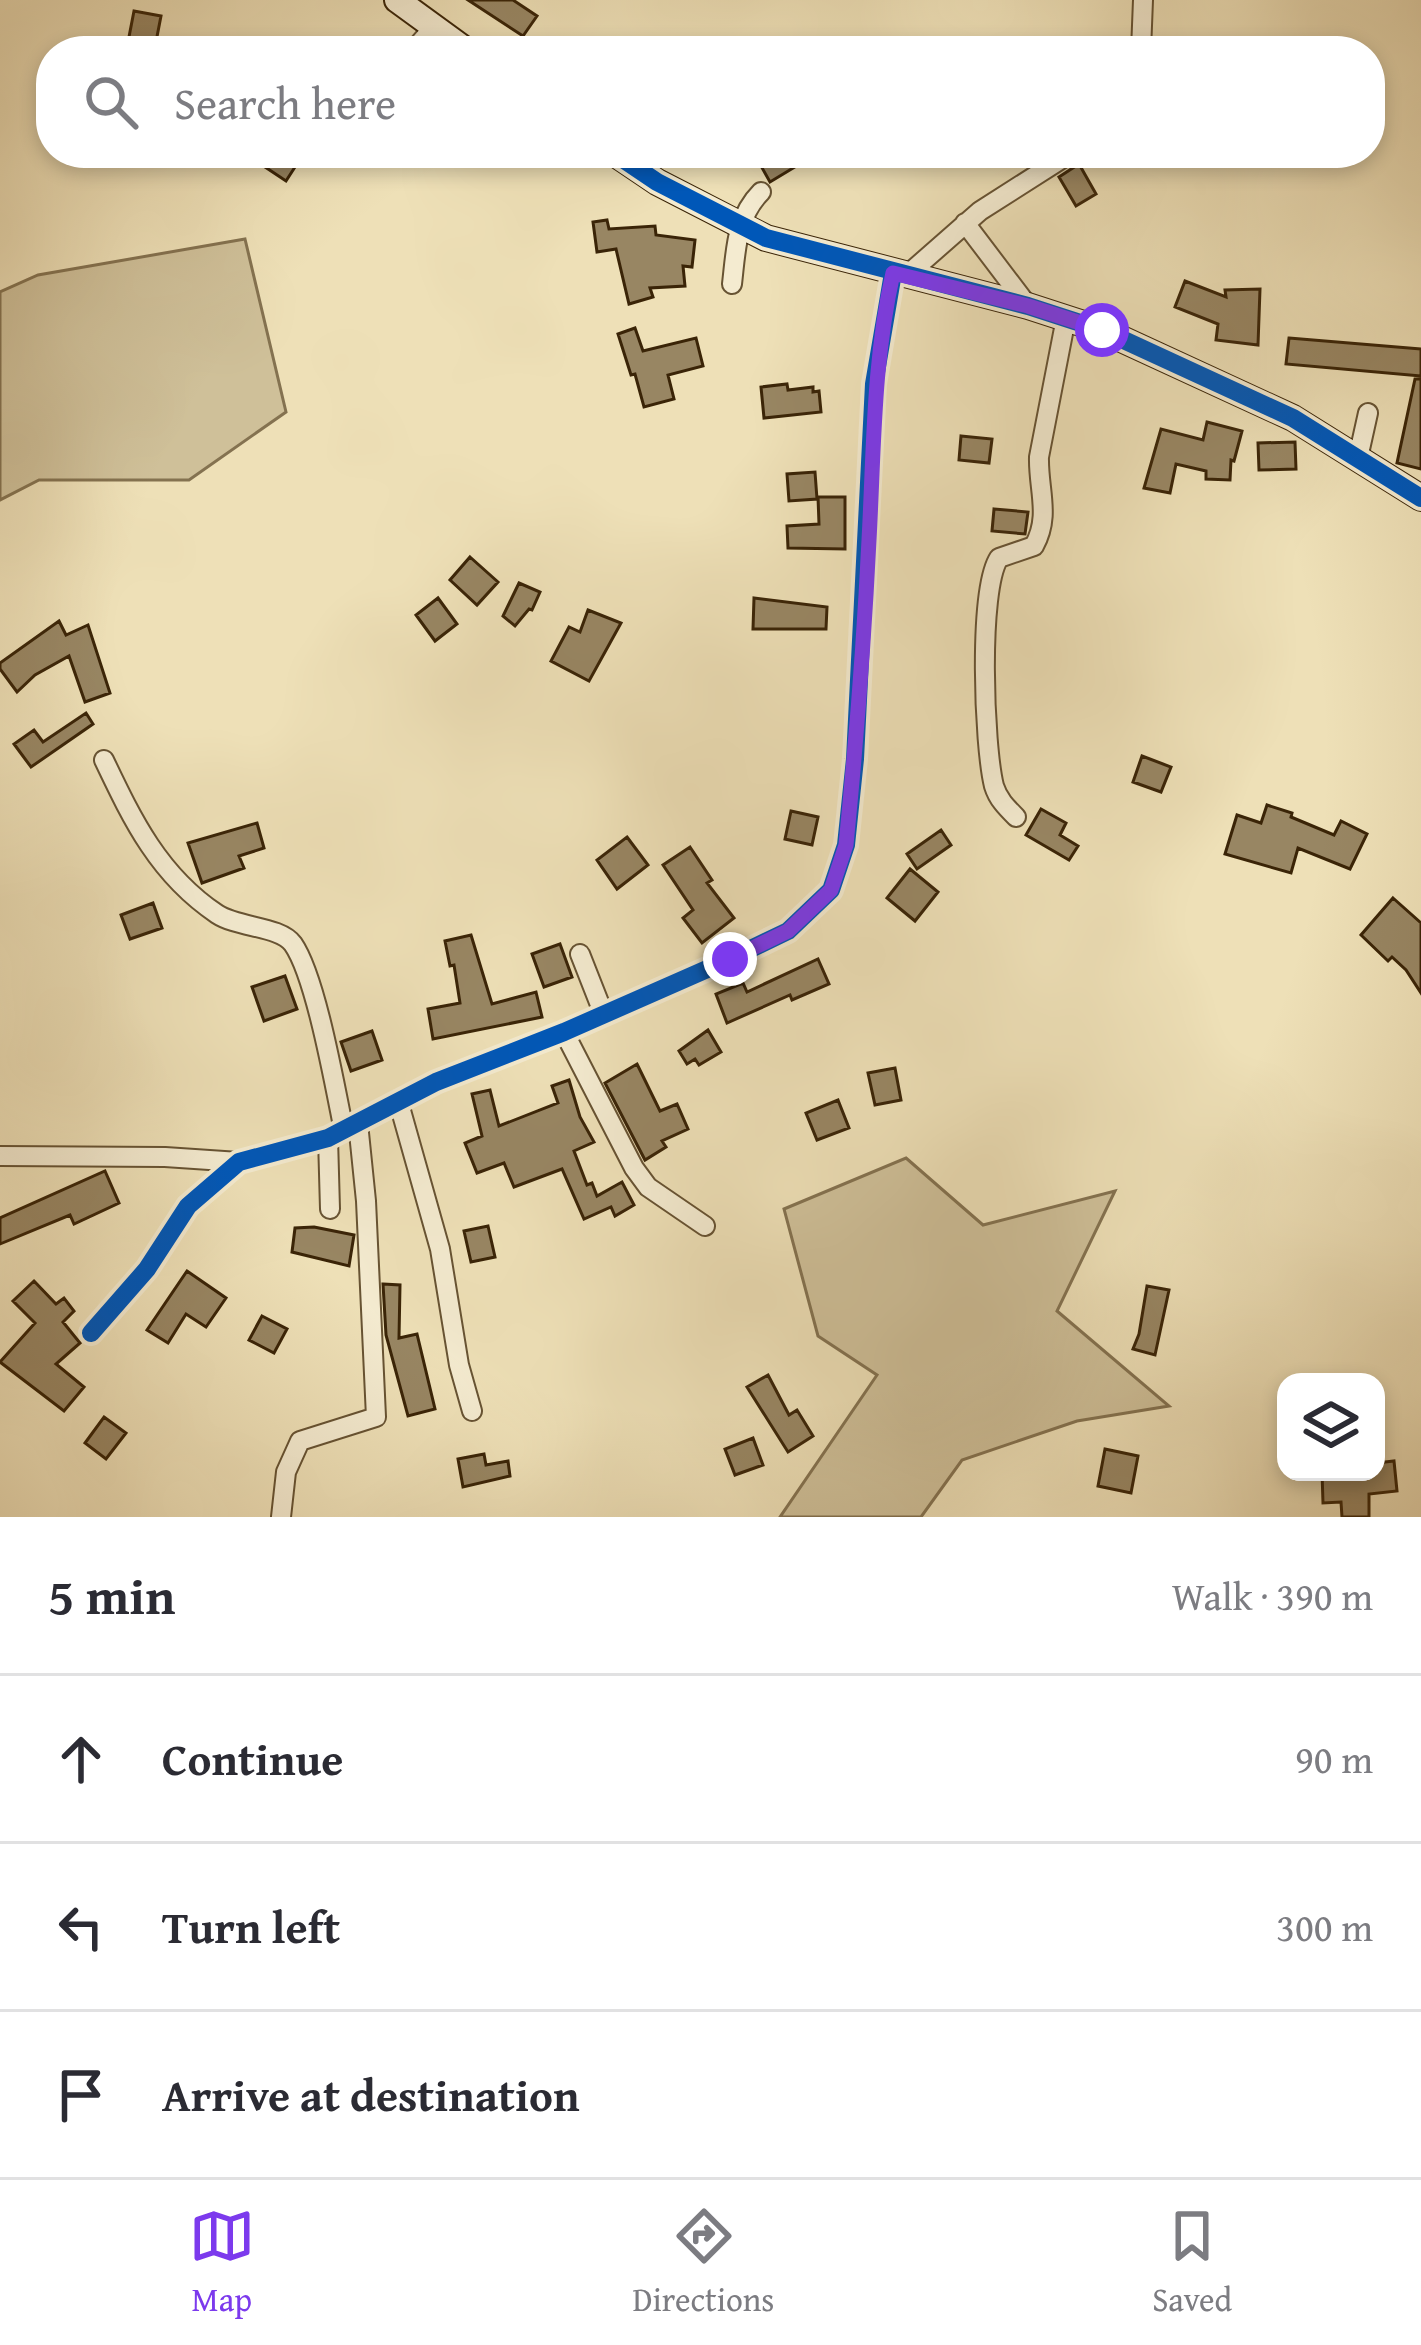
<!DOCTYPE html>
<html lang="en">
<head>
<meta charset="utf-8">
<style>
	:root { --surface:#fff; --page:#f7f7f7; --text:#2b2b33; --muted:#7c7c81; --line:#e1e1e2; --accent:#7c3aed }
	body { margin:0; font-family:"Gentium Book Plus",serif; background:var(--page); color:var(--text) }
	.controls { position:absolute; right:36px; bottom:36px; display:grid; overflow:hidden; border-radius:24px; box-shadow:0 6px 18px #0003 }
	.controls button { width:108px; height:108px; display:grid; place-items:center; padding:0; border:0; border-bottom:3px solid var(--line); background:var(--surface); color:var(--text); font:60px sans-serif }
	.stop { position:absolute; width:36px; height:36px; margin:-27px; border:9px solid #7c3aed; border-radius:50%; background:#fff }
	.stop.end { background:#7c3aed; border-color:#fff; box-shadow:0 3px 12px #0008 }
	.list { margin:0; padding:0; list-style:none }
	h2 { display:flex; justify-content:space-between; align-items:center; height:156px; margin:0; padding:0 48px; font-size:51px }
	h2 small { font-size:39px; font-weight:400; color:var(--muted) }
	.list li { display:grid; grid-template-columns:78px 1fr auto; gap:36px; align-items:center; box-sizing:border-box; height:168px; padding:0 48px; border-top:3px solid var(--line) }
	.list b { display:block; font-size:45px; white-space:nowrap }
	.list em { font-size:39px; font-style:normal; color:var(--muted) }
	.icon { flex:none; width:66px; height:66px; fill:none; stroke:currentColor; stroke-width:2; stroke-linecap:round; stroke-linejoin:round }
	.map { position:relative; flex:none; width:1421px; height:1517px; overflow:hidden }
	.search { position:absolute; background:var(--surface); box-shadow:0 6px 18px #0003; left:36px; right:36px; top:36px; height:132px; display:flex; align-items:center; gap:30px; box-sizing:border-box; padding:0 42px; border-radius:48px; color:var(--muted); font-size:45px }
	.sheet { height:660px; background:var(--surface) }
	nav { display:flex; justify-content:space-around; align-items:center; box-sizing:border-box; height:168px; border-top:3px solid var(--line); background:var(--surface); font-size:33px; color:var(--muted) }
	nav a { display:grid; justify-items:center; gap:6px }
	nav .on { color:var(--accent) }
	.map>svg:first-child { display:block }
</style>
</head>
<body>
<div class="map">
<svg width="1421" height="1517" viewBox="0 0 1421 1517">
	<rect width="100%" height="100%" fill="#eee0b7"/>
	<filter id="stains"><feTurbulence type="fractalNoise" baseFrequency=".00167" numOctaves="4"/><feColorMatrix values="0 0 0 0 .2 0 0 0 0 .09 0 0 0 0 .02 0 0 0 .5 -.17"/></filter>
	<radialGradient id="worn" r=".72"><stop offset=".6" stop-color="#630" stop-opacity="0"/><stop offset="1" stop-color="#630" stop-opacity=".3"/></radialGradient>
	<!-- green -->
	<path fill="#cfc099" stroke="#847250" stroke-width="3" d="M245 239 286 412 189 480H39L0 500V292L38 275Z
		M906 1158 983 1225 1115 1191 1057 1311 1169 1406 1077 1421 962 1460 921 1517H780L877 1375 818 1336 784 1209Z"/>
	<!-- building -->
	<path fill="#988663" stroke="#3a2407" stroke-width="3" d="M468 0H513L537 16 523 36Z
		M134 11 161 16 155 47 128 42Z
		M244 153H304L286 181Z
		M763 153H797L803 162 770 182 756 157Z
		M1079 164 1096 194 1076 206 1059 177Z
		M607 220 609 229 655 226 656 235 695 240 692 267 683 266 685 286 650 288 653 297 629 304 616 249 597 252 593 222Z
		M1185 281 1226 297 1225 290 1260 289 1258 345 1216 340 1218 324 1175 307Z
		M635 328 643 351 696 338 703 366 668 375 674 399 644 407 635 374 631 375 618 334Z
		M1289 338 1421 349V376L1286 364Z
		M1415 379H1421V469L1397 463Z
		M787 384 788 390 813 387V392L819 391 821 412 764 418 761 387Z
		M1207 422 1242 431 1234 461 1231 460 1230 480 1206 479V471L1176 464 1170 493 1144 488 1161 429 1203 440Z
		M961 436 992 439 989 463 959 460Z
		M1295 442 1296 469 1259 470 1258 443Z
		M815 472 817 499 789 501 787 474Z
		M818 497H845V549L788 548 787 526 819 524Z
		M994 509 1028 512 1025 534 992 531Z
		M470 557 498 582 477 605 450 580Z
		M519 583 540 592 532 610 529 609 515 626 503 616Z
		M438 598 457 624 435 641 416 615Z
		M754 598 827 607 826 629H753Z
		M588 610 621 623 589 681 551 661 569 627 580 632Z
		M59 621 66 635 88 625 110 693 85 702 69 656 35 675 17 692 0 669V663Z
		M86 713 93 724 31 767 14 744 34 730 43 742Z
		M1142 756 1171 767 1161 792 1133 782Z
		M1267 805 1292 813 1291 817 1334 835 1341 821 1367 834 1350 869 1298 848 1291 873 1225 854 1237 815 1261 823Z
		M1041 809 1066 823 1060 835 1078 846 1069 860 1026 835Z
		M791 811 818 817 812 845 785 839Z
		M257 823 264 848 239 856 244 868 202 883 188 843Z
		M941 830 951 845 917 869 907 854Z
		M627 837 648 865 617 889 597 860Z
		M690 847 712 880 707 883 734 918 702 943 683 918 693 910 663 865Z
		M910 869 938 892 915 921 887 898Z
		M1393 898 1421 923V993L1406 970 1392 957 1388 961 1361 935Z
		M153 903 162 928 130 939 121 915Z
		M471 935 492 1004 536 992 542 1017 433 1039 428 1009 460 1003 454 965 450 966 445 941Z
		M560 944 572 977 544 987 532 954Z
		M818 959 829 984 792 1000 790 995 727 1023 716 994 743 983 747 992Z
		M285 976 297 1009 264 1021 252 987Z
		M708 1030 721 1052 699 1065 695 1059 687 1064 679 1051Z
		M372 1031 382 1060 351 1071 341 1042Z
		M637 1064 660 1111 677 1104 688 1129 662 1141 666 1147 645 1160 605 1083Z
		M895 1068 901 1100 875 1105 868 1073Z
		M569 1080 580 1117 594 1142 574 1151 587 1185 592 1183 597 1196 622 1182 634 1205 615 1216 611 1207 584 1219 562 1169 514 1187 504 1163 477 1173 465 1143 482 1136 472 1094 490 1090 499 1126 558 1103 552 1086Z
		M838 1100 849 1128 817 1140 806 1113Z
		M105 1171 119 1203 74 1224 70 1215 0 1244V1218Z
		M488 1226 495 1257 471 1262 464 1231Z
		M314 1227 354 1235 349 1266 292 1252 295 1228Z
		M187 1271 226 1298 206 1327 186 1314 168 1343 147 1330Z
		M34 1281 56 1304 64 1298 74 1311 63 1322 80 1343 56 1364 84 1387 64 1411 0 1362 35 1323 13 1301Z
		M383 1284 400 1285 399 1338 417 1334 435 1409 408 1416 386 1335Z
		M1147 1286 1169 1290 1155 1355 1133 1349 1139 1334Z
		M262 1316 287 1329 274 1353 249 1340Z
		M768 1375 789 1415 797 1410 813 1436 788 1452 747 1387Z
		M104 1417 126 1433 106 1459 85 1443Z
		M753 1438 763 1465 735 1475 725 1449Z
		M1105 1449 1138 1456 1131 1493 1098 1486Z
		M484 1454 486 1465 508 1461 510 1476 463 1487 458 1459Z
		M1394 1461 1397 1491 1369 1494V1517H1342L1341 1502 1323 1503 1322 1472H1376V1463Z"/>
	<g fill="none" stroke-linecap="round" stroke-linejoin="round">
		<!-- street casing -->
		<g stroke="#675333" stroke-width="22">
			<path id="street" d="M413 51 433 28
				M1141 51 1143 0
				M965 223 1028 306
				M906 276 980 211 1071 153
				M732 284C736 250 736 217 761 192
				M1358 458 1368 413
				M104 760C133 821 159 875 217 914 238 928 280 926 293 944 316 977 335 1087 344 1131
				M1016 817C1006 807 998 799 994 786 984 746 978 590 999 558L1034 546C1051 516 1038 489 1039 457L1066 318
				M580 954 604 1015
				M564 1032 634 1168 648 1187 705 1226
				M398 1100 440 1249 459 1365 472 1411
				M328 1138 330 1209
				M0 1156 165 1157 239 1162
				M91 1333 147 1269 188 1206 239 1162 328 1138 436 1082 564 1032 730 959 788 931 831 890 846 845 855 759 874 384 893 273
				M281 1517 286 1472 300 1441 376 1417 366 1201 358 1123"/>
		</g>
		<!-- secondary casing -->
		<g stroke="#3a2407" stroke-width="28">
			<path id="secondary" d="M397 0 467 51
				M614 153 657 182 766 238 1028 306 1102 330 1293 418 1421 498"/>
		</g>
		<!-- street -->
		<use href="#street" stroke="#f4ebd0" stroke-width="18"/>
		<!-- secondary -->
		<use href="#secondary" stroke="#f4ebd0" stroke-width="24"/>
		<!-- cycleway casing -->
		<g stroke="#f4ebd0" stroke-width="26">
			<path id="cycleway" d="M614 153 657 182 766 238 1028 306 1102 330 1293 418 1421 498
				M91 1333 147 1269 188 1206 239 1162 328 1138 436 1082 564 1032 730 959 788 931 831 890 846 845 855 759 874 384 893 273"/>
		</g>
		<!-- cycleway -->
		<use href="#cycleway" stroke="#0057b8" stroke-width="18"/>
	</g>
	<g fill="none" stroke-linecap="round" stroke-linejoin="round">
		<!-- route -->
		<path stroke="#7c3aed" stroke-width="15" d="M730 959 788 931 831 890 846 845C856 744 864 642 869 540 874 449 873 362 893 273L1028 306 1102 330"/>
	</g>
	<rect width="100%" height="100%" filter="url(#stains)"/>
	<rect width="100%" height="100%" fill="url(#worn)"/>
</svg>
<div class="controls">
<button><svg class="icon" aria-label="layers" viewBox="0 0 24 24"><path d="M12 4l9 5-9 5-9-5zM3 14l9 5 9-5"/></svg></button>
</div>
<div class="stop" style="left:1102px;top:330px"></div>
<div class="stop end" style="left:730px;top:959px"></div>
<div class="search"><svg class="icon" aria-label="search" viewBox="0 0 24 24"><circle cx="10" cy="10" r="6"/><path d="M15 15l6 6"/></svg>Search here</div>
</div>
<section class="sheet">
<h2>5 min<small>Walk · 390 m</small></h2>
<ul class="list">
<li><svg class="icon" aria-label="ahead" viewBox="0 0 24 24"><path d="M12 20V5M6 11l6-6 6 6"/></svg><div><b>Continue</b></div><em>90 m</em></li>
<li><svg class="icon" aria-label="left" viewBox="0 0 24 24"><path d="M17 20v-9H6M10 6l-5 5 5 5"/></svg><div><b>Turn left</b></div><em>300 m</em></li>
<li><svg class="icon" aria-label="arrive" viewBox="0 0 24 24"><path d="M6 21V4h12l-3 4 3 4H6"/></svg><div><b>Arrive at destination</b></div></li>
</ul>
</section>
<nav>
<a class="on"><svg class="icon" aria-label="map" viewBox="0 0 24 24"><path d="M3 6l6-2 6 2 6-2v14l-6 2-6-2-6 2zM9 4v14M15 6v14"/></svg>Map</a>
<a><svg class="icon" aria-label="directions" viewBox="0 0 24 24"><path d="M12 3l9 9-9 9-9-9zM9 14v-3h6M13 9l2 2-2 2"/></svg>Directions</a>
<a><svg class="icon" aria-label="saved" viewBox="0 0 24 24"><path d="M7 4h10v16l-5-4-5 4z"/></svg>Saved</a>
</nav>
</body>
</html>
